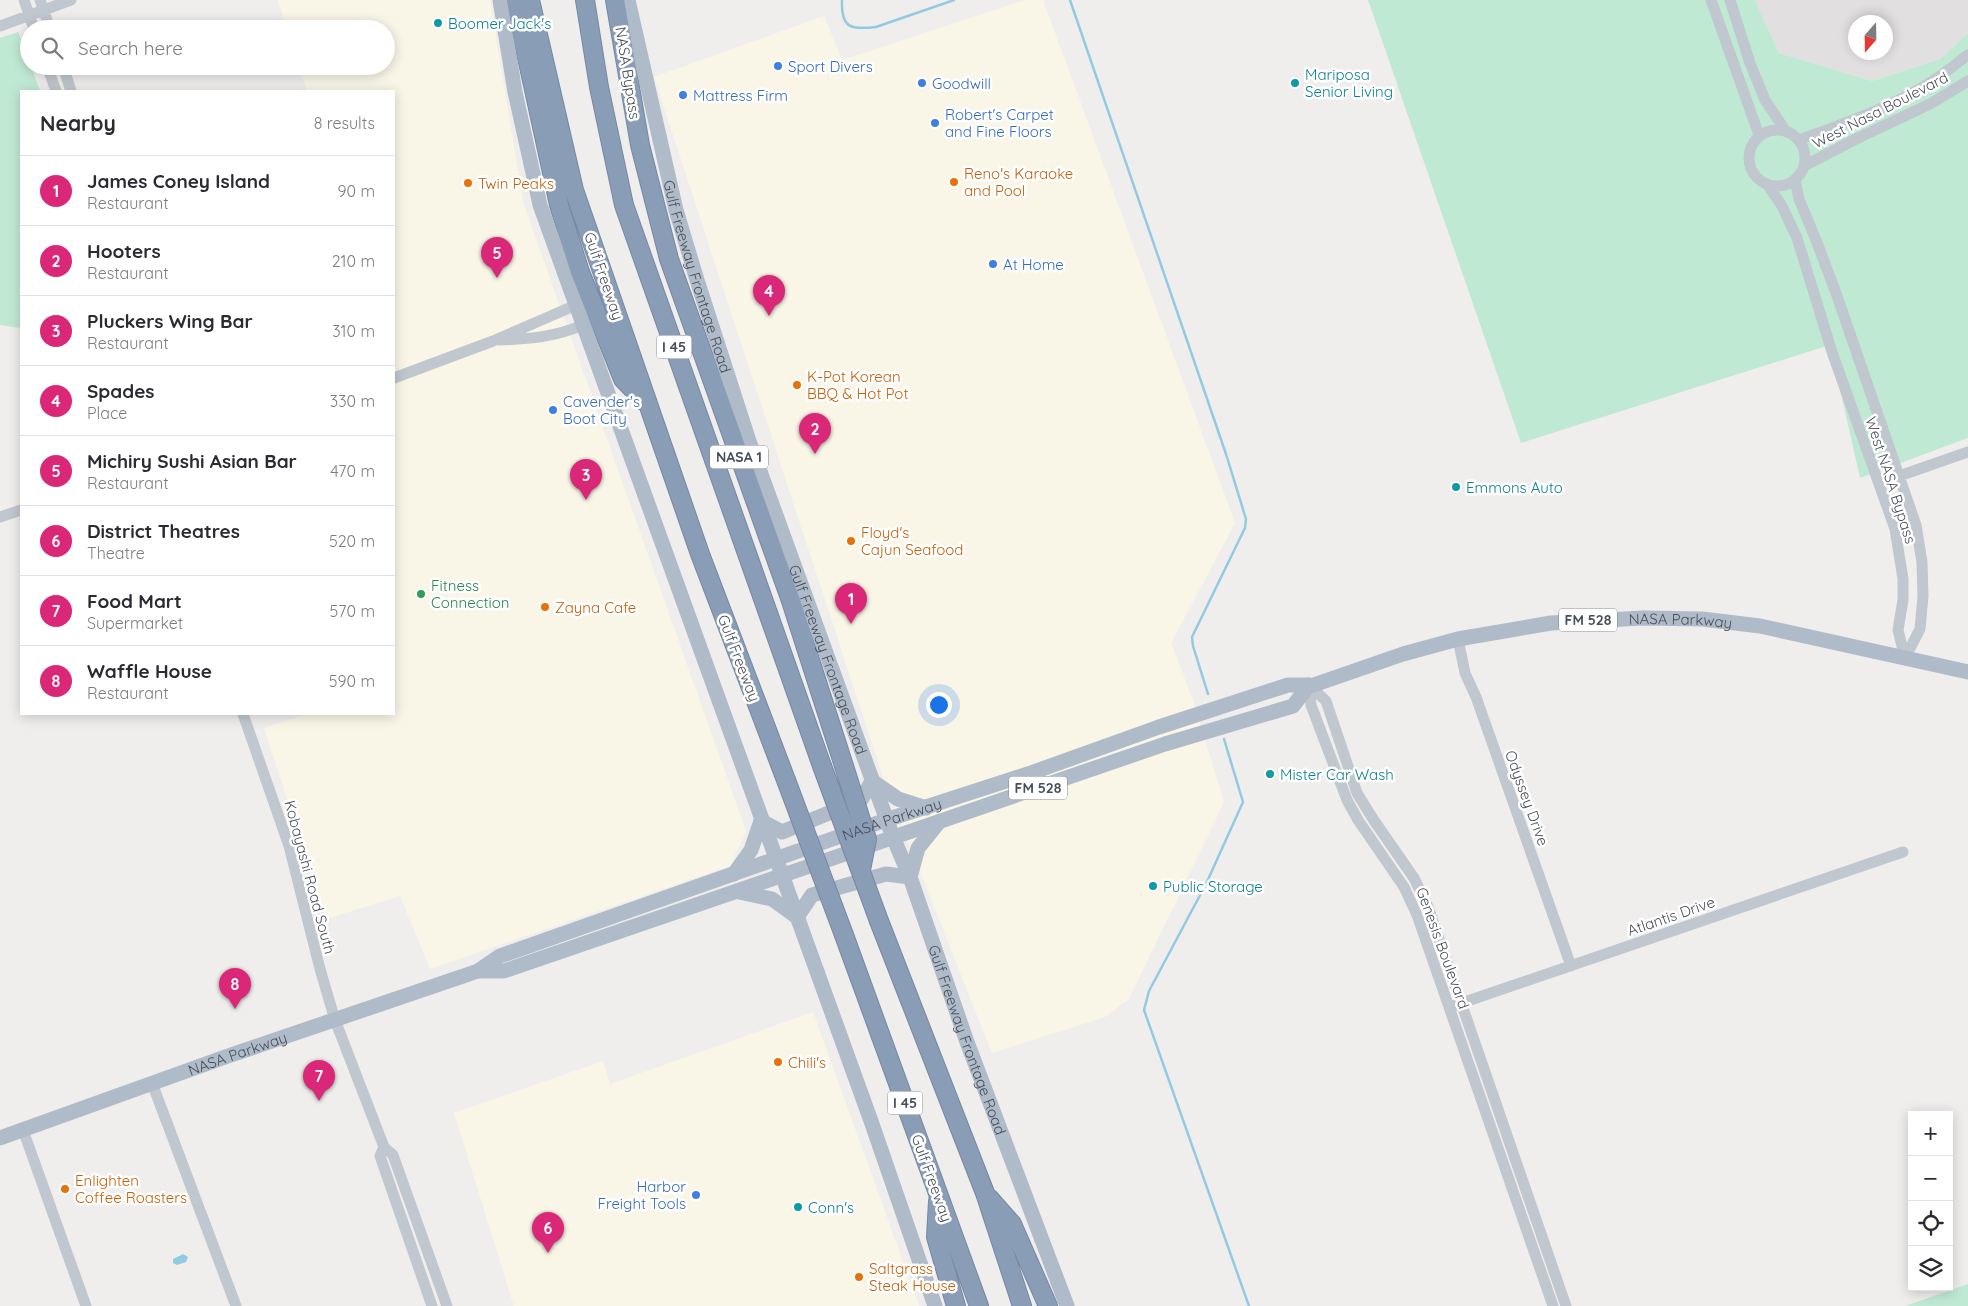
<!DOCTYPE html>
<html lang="en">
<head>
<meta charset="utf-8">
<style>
	:root { --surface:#fff; --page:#f2f2f3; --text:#2b2b33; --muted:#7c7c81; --line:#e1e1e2; --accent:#db2777 }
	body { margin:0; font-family:Quicksand,sans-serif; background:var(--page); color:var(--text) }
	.controls { position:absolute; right:15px; bottom:15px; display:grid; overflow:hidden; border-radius:0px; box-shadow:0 2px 12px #0003 }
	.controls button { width:45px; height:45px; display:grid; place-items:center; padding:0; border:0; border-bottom:1px solid var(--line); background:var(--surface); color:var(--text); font:25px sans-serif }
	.compass { position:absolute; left:1848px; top:15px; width:45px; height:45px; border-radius:50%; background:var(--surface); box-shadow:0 2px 12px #0003; rotate:200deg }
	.you { position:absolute; left:938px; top:704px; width:18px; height:18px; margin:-12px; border:4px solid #fff; border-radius:50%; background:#1a73e8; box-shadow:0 0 0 8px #1a73e833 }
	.badge { display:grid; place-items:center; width:32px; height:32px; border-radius:50%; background:var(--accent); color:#fff; font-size:16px; font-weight:700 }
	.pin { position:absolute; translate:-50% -41px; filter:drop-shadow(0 1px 2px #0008) }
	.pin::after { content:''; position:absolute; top:26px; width:18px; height:15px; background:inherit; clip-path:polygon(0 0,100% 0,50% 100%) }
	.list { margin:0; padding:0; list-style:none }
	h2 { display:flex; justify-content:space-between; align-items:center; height:65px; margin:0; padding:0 20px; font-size:21px }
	h2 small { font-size:16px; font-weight:400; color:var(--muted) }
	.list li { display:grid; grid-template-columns:32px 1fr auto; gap:15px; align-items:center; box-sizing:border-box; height:70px; padding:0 20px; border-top:1px solid var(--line) }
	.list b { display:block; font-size:19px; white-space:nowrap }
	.list p { margin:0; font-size:16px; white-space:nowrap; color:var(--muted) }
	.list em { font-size:16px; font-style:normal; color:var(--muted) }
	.icon { flex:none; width:28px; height:28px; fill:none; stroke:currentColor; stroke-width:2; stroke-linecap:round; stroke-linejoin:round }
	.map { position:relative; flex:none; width:1968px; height:1306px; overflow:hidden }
	.search { position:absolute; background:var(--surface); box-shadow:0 2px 12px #0003; left:20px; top:20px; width:375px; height:55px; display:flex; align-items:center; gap:12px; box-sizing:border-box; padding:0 18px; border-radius:28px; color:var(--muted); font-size:19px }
	.panel { position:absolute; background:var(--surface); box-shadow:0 2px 12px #0003; left:20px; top:90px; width:375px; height:625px; border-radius:0px }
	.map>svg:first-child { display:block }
</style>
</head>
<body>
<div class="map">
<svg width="1968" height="1306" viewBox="0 0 1968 1306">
	<rect width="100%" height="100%" fill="#f0eeed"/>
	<!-- commercial -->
	<path fill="#f9f6e8" d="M278 0H490L523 202 746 831 730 866 430 969 400 896 326 919 264 728 306 714H394V91H307L299 66H386V29H287Z
		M1025 0H1043L1235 523 1171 643 1193 700 1224 802 1129 999 1105 1017 992 1053 884 780 654 77 824 16 842 60Z
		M813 1012 919 1306H514L454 1113 603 1061 610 1084Z"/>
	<!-- education -->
	<path fill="#e1dfdf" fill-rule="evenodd" d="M1755 0H1968V33L1940 59 1872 81 1779 53ZM1856 22H1886V52H1856Z"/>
	<!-- green -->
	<path fill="#c0e9d3" d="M1368 0H1755L1779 53 1872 81 1940 59 1968 33V438L1860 478 1830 345 1521 443Z
		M18 32 29 60V66H31L40 91H21V328L0 325V38Z
		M1968 1284V1306H1905Z"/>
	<!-- water -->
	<path fill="#92cbe1" d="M183 1254 188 1257 186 1262 177 1265 173 1263V1259Z"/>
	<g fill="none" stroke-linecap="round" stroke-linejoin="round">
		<!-- stream -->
		<path stroke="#92cbe1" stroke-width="2.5" d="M842 0C841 28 850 30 876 27L954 0
			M1070 0 1226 454 1246 519 1245 528 1192 637 1193 646 1208 694
			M1224 739 1243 802 1206 884 1149 991 1144 1010 1249 1306"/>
		<!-- highway casing -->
		<g stroke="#7688a3" stroke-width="20">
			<path id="highway" d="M516 0 521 30 559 205 580 272 623 379 645 402
				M530 0 574 190 700 554 786 780
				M585 0 599 87 624 205 822 766
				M615 0 640 145 669 259 791 601 844 766
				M879 921 985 1193 1022 1306
				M844 935 979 1306
				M989 1198 1012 1224 1048 1306
				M938 1201 936 1237 956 1306"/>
		</g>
		<!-- minor -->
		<path stroke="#c0c7ce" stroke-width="11" d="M24 0 34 29
			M40 0 50 29
			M1711 0 1759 135
			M1730 0 1750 63 1765 100 1785 130
			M0 26 71 0
			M47 66 56 91
			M63 66 71 91
			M1749 158a28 28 0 1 1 56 0a28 28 0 1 1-56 0Z
			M1799 140C1846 123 1896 106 1937 78 1948 71 1958 62 1968 55
			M1804 166 1856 139 1932 103 1968 81
			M1795 180 1799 199 1816 240 1836 293 1916 525 1922 562 1923 596 1920 629 1905 658
			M1767 184 1782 206 1797 238 1832 352 1895 529 1903 579V600L1898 630 1905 658
			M499 340C531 339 554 337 583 325
			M394 378 493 341 576 305
			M1879 483 1968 452
			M0 517 21 510
			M1458 639 1465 673 1476 697 1571 966
			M1309 685 1326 701 1357 793 1373 819 1414 878 1428 907 1566 1306
			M1309 685 1311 705 1347 800 1358 820 1404 887 1417 915 1553 1306
			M243 714 289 846 320 969 335 1020 384 1147 393 1155 447 1306
			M1453 1006 1903 852
			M152 1083 236 1306
			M23 1130 86 1306
			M384 1147 380 1156 432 1306"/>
		<!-- major -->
		<g stroke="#b0bbc9" stroke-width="15">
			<path d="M500 0 515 92 540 205 871 1121 935 1306"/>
			<path id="s1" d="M628 0 676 210 697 280 749 441 893 837 910 877 967 1042 1067 1306"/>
			<path id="s2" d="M1302 689 1403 654 1458 639 1551 623 1643 618 1702 619 1760 626 1968 672"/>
			<path d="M761 821 782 832 861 800 872 781 898 799 926 808"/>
			<path d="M734 874 751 850 761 821"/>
			<path d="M910 877 918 848 939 822"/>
			<path d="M739 892 772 899 797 917 812 895 886 874 910 877"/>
			<path d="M478 971H504L1165 744 1293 706 1309 685"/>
			<path id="s3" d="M0 1138 228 1056 478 971 500 956 886 820 1028 774 1159 727 1288 685H1309"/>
		</g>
		<!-- highway -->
		<use href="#highway" stroke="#8a9db7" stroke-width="18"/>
		<!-- highway-bridge casing -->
		<g stroke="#7688a3" stroke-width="20" stroke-linecap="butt">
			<path id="highway-bridge" d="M822 766 879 921
				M844 766 867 839 861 870
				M786 780 844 935"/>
		</g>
		<!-- highway-bridge -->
		<use href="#highway-bridge" stroke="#8a9db7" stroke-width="18"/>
	</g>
	<!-- markers -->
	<g fill="#0f9aa8" stroke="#fff" stroke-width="2">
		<circle cx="438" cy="23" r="5"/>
		<circle cx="1295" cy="83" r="5"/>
		<circle cx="1456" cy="487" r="5"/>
		<circle cx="1270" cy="774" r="5"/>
		<circle cx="1153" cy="886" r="5"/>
		<circle cx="798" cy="1207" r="5"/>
	</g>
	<g fill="#3f7fe0" stroke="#fff" stroke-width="2">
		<circle cx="778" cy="66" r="5"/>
		<circle cx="922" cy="83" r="5"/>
		<circle cx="683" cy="95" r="5"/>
		<circle cx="935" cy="123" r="5"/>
		<circle cx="993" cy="264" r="5"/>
		<circle cx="553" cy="410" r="5"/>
		<circle cx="696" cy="1195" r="5"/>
	</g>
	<g fill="#e8710a" stroke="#fff" stroke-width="2">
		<circle cx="954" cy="182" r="5"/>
		<circle cx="468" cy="183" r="5"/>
		<circle cx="797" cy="385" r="5"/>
		<circle cx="851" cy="541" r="5"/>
		<circle cx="545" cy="607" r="5"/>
		<circle cx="778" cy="1062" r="5"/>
		<circle cx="65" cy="1189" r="5"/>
		<circle cx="859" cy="1277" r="5"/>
	</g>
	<circle fill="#2e9e5b" stroke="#fff" stroke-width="2" cx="421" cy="594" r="5"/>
	<g text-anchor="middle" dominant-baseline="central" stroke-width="5" stroke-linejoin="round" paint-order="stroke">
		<!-- shield labels -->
		<g fill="#fff" stroke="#7f848b" stroke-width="1">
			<rect x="656.5" y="335.5" width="35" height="23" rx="4"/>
			<rect x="710" y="445.5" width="58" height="23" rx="4"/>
			<rect x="1559" y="608.5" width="58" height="23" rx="4"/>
			<rect x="1009" y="776.5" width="58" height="23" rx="4"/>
			<rect x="887.5" y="1091.5" width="35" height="23" rx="4"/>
		</g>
		<g font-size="14" font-weight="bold" fill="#484f59">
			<text x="674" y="347">I 45</text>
			<text x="739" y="457">NASA 1</text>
			<text x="1588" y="620">FM 528</text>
			<text x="1038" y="788">FM 528</text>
			<text x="905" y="1103">I 45</text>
		</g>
		<!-- culture labels -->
		<g font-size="15" fill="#0d838f" stroke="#fff" text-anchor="start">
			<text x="448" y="23">Boomer Jack's</text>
			<text x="1305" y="74">Mariposa<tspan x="1305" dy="17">Senior Living</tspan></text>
			<text x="1466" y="487">Emmons Auto</text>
			<text x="1280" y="774">Mister Car Wash</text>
			<text x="1163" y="886">Public Storage</text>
			<text x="808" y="1207">Conn's</text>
		</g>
		<!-- shop labels -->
		<g font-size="15" fill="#366cbe" stroke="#fff" text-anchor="start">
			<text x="788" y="66">Sport Divers</text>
			<text x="932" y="83">Goodwill</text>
			<text x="693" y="95">Mattress Firm</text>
			<text x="945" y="114">Robert's Carpet<tspan x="945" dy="17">and Fine Floors</tspan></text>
			<text x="1003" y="264">At Home</text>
			<text x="563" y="401">Cavender's<tspan x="563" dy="17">Boot City</tspan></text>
			<text x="686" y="1186" text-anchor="end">Harbor<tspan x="686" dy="17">Freight Tools</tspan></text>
		</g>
		<!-- street labels -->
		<g font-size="15" fill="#484f59" stroke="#fff">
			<text transform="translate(628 73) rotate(81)">NASA Bypass</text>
			<text transform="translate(1880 110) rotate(-27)">West Nasa Boulevard</text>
			<text transform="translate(604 276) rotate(71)">Gulf Freeway</text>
			<text stroke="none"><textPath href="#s1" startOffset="285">Gulf Freeway Frontage Road</textPath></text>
			<text transform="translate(1891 480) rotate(72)">West NASA Bypass</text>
			<text stroke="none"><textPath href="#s2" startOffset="388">NASA Parkway</textPath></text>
			<text transform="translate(739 658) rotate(69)">Gulf Freeway</text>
			<text stroke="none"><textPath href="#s1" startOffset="690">Gulf Freeway Frontage Road</textPath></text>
			<text transform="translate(1527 798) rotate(70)">Odyssey Drive</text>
			<text stroke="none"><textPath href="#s3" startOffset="948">NASA Parkway</textPath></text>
			<text transform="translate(310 877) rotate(75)">Kobayashi Road South</text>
			<text transform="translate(1671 916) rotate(-19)">Atlantis Drive</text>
			<text transform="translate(1443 948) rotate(70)">Genesis Boulevard</text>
			<text stroke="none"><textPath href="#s1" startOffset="1095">Gulf Freeway Frontage Road</textPath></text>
			<text stroke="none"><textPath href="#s3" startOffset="252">NASA Parkway</textPath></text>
			<text transform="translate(932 1178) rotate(70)">Gulf Freeway</text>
		</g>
		<!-- food labels -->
		<g font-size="15" fill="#c56008" stroke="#fff" text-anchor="start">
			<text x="964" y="173">Reno's Karaoke<tspan x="964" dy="17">and Pool</tspan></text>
			<text x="478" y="183">Twin Peaks</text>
			<text x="807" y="376">K-Pot Korean<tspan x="807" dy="17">BBQ &amp; Hot Pot</tspan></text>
			<text x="861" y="532">Floyd's<tspan x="861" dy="17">Cajun Seafood</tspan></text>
			<text x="555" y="607">Zayna Cafe</text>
			<text x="788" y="1062">Chili's</text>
			<text x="75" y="1180">Enlighten<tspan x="75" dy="17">Coffee Roasters</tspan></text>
			<text x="869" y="1268">Saltgrass<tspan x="869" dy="17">Steak House</tspan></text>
		</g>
		<!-- leisure labels -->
		<g font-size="15" fill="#27864d" stroke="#fff" text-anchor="start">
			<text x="431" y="585">Fitness<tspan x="431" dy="17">Connection</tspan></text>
		</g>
	</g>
</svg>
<div class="controls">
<button>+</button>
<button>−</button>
<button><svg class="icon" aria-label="locate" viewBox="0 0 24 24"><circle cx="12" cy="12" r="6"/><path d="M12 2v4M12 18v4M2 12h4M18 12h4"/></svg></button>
<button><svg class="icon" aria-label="layers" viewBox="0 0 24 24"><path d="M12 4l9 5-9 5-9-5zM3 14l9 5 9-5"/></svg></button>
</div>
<svg class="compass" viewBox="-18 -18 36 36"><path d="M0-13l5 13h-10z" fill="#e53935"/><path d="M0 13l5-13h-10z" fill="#7c7c81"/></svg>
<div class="you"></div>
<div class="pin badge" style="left:851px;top:624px">1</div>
<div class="pin badge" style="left:815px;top:454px">2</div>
<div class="pin badge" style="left:586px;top:500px">3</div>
<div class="pin badge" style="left:769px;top:316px">4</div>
<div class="pin badge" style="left:497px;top:278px">5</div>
<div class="pin badge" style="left:548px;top:1253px">6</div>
<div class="pin badge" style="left:319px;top:1101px">7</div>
<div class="pin badge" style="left:235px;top:1009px">8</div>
<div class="search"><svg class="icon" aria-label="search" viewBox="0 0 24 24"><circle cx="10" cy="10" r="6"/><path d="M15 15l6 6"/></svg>Search here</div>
<section class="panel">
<h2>Nearby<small>8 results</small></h2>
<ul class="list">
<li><span class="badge">1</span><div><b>James Coney Island</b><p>Restaurant</p></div><em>90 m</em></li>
<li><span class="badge">2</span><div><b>Hooters</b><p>Restaurant</p></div><em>210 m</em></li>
<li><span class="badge">3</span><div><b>Pluckers Wing Bar</b><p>Restaurant</p></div><em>310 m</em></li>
<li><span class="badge">4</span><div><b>Spades</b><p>Place</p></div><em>330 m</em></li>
<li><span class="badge">5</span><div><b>Michiry Sushi Asian Bar</b><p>Restaurant</p></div><em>470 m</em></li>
<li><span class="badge">6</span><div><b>District Theatres</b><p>Theatre</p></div><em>520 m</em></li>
<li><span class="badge">7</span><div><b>Food Mart</b><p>Supermarket</p></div><em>570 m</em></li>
<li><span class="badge">8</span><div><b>Waffle House</b><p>Restaurant</p></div><em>590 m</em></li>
</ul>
</section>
</div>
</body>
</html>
